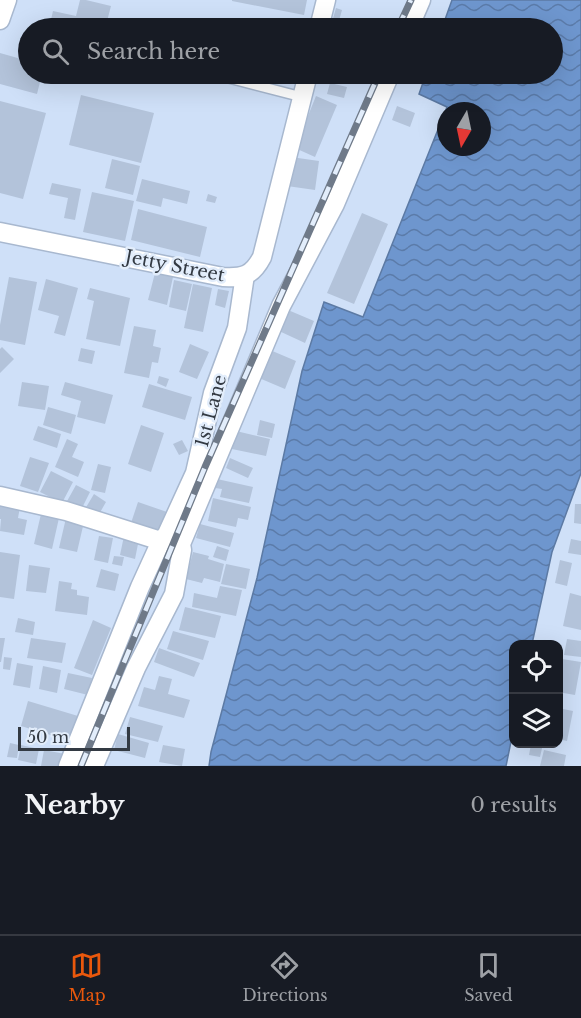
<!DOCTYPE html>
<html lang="en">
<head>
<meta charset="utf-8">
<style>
	:root { --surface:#171b24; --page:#242831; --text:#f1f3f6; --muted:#9ea1a6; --line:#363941; --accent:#ea580c }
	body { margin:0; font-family:"Libre Baskerville",serif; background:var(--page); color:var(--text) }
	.controls { position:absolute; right:18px; bottom:18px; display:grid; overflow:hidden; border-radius:12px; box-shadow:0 6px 24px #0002 }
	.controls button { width:54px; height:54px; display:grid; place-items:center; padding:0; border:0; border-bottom:2px solid var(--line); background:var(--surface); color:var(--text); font:30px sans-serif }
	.compass { position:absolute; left:437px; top:102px; width:54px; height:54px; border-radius:50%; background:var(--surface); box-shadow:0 6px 24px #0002; rotate:189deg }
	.scale { position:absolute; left:18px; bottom:15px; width:112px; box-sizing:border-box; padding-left:6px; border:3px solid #333a43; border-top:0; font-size:16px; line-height:21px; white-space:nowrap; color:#333a43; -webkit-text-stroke:4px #e2edfb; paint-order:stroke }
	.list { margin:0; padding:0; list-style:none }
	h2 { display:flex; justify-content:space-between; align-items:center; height:78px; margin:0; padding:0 24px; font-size:26px }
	h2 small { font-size:20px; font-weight:400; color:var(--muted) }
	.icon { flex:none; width:33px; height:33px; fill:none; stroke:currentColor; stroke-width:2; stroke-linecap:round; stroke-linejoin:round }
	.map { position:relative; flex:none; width:581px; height:766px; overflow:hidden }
	.search { position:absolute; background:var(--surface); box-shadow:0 6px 24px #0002; left:18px; right:18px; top:18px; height:66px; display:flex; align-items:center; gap:15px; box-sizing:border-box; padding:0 21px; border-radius:33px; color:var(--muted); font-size:22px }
	.sheet { height:168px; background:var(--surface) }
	nav { display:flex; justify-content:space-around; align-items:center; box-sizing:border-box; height:84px; border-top:2px solid var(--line); background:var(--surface); font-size:16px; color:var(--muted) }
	nav a { display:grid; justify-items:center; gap:3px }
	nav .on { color:var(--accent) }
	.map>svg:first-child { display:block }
</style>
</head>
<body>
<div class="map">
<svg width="581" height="766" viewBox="0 0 581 766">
	<defs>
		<pattern id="water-waves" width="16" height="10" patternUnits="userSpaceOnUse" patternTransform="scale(1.5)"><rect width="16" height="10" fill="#6e96ce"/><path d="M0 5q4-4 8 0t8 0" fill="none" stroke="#5b7ba9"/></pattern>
	</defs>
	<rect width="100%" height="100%" fill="#cfe0f8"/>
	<!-- water -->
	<path fill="url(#water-waves)" stroke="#5c7aa4" stroke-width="1.5" fill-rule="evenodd" d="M452 0H581V473L552 552 532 644H514L513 732 506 766H209L211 752 257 578 302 371 324 302 363 317 447 107 419 94 426 74H552V28H442ZM446 111H482V147H446Z"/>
	<!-- building -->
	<path fill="#b3c3da" d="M80 0H86L111 6 106 25 116 28H49L53 11 76 16Z
		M232 0H307L304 15 232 1Z
		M336 8 342 10 338 24 332 22Z
		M0 53 28 61V74H42L37 94 0 84Z
		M157 74H185L183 81Z
		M330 83 347 87 344 98 327 94Z
		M81 95 154 113 141 163 69 145Z
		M316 96 337 105 315 157 295 148Z
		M0 101 46 113 23 199 0 193Z
		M397 106 415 113 410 127 392 120Z
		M291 157 319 161 315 190 287 186Z
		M112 159 140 166 133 195 105 188Z
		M142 179 190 191 187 204 163 198 161 207 136 201Z
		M52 183 81 189 75 220 64 218 68 198 49 194Z
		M92 192 134 201 125 241 83 232Z
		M208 194 217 197 215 203 206 201Z
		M138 209 207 227 200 257 131 240Z
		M362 213 388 224 354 304 327 293Z
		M155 273 173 277 167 305 148 300Z
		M9 277 37 282 25 345 0 340V325Z
		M46 279 78 288 65 336 54 333 59 316 38 310Z
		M174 280 192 284 186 311 169 307Z
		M193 284 212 288 203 332 184 328Z
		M90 288 130 298 120 346 86 339 94 301 87 299Z
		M218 289 229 291 225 308 215 305Z
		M288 310 314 321 305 343 279 331Z
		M134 326 156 330 153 346 161 348 158 363 152 362 149 378 124 373Z
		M190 344 209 352 197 379 179 372Z
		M2 347 14 359 0 373V349Z
		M81 348 95 351 92 364 78 361Z
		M270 350 296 361 285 389 259 378Z
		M159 376 169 379 166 387 157 383Z
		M22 382 49 386 45 410 18 406Z
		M65 382 113 395 105 424 77 417 81 401 61 395Z
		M149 384 192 397 185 420 142 407Z
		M48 407 76 415 71 434 43 425Z
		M260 420 275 424 272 438 257 435Z
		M141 425 164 433 151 472 128 464Z
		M38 426 61 434 57 448 33 440Z
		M236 431 270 439 266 456 232 449Z
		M67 439 78 444 72 457 84 462 78 477 55 467Z
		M182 440 188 451 179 455 173 444Z
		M30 457 49 463 38 492 20 486Z
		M230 458 253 468 248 478 226 468Z
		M98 464 111 467 105 493 91 490Z
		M51 471 73 482 62 503 40 492Z
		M217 479 253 487 249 503 220 497 222 489 215 488Z
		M76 485 90 492 81 510 66 503Z
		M94 494 106 502 98 516 85 509Z
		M213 498 251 507 248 520 238 518 236 527 208 521Z
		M138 502 167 512 160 533 131 523Z
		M0 504 20 507 18 518 27 520 24 535 0 531 1 519H0Z
		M575 504H581V524L574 523Z
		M41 514 59 518 52 549 34 544Z
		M66 518 84 522 77 552 59 548Z
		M200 524 234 533 230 547 196 538Z
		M99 536 113 538 108 563 94 560Z
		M124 536 139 539 135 559 120 555Z
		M571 539 581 541V555L568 553Z
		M217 546 229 550 226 561 213 557Z
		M0 552 20 555 14 599 0 597Z
		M193 552 209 556 208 559 224 564 220 582 204 578 202 583 186 579Z
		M114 556 124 557 122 566 112 564Z
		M560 560 572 563 567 586 555 583Z
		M226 564 250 569 246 589 221 584Z
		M29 565 50 568 46 593 26 591Z
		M101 569 119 574 115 591 96 587Z
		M59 581 72 583 71 589 77 590V595L89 597 87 615 55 611Z
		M220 586 242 590 236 616 192 607 194 593 217 598Z
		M570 593 581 596V630L563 626Z
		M185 607 221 616 215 638 179 630Z
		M18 618 35 622 33 635 15 632Z
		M93 620 111 628 92 675 74 668Z
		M173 631 209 641 203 660 167 649Z
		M0 638H5L1 662H0Z
		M31 638 66 643 62 663 27 658Z
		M567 639 581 641V657L564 655Z
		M159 648 200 663 194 677 154 662Z
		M4 657 12 658 10 670 3 669Z
		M562 659 581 662 575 695 558 692V678Z
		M17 663 33 666 30 688 13 685Z
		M43 666 61 670 57 693 39 689Z
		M68 673 92 678 88 695 64 689Z
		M159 676 172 679 168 694 190 700 184 718 138 706 144 687 155 690Z
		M28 701 78 716 70 741 21 726Z
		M558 708 573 711 567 741 558 739Z
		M130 717 163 726 158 742 125 734Z
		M118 734 149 743 145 758 114 750Z
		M10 743 19 745 17 758 7 757Z
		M531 744H543L540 757 529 755Z
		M21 745 39 749 36 764 18 760Z
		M163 745 185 749 182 766 159 762Z
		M44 750 65 754 62 766H41Z
		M544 750 566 755 564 766H540Z"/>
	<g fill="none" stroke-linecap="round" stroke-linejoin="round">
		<!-- lane casing -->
		<g stroke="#a8b8cf" stroke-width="12">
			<path id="lane" d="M217 75 302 97"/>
		</g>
		<!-- street casing -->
		<g stroke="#a8b8cf" stroke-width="21">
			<path id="street" d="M0 20 7 0
				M319 28 326 0
				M409 28 421 0
				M0 232 223 277C243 278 252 276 262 257L308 74
				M0 496 66 511 161 541
				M181 544 281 306 335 204 390 74
				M68 766 140 587 161 541 167 534 195 473 213 393 237 328 245 275
				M94 766 136 668 174 594 182 550 181 544 171 537"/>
		</g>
		<!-- lane -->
		<use href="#lane" stroke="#fff" stroke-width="9"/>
		<!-- street -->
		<use href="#street" stroke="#fff" stroke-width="18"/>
		<!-- rail casing -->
		<g stroke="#6f7a89" stroke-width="7">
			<path id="rail" d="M398 28 411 0
				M81 766 205 467 379 74"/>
		</g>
		<!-- rail -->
		<use href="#rail" stroke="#e2edfb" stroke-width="4.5" stroke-dasharray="14" stroke-linecap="butt"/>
	</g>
	<g text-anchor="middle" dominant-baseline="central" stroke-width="5" stroke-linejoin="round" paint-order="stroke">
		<!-- street labels -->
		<g font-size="18" fill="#333a43" stroke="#e2edfb">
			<text transform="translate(175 266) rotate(11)">Jetty Street</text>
			<text transform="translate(211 411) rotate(-75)">1st Lane</text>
		</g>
	</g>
</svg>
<div class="controls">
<button><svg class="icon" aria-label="locate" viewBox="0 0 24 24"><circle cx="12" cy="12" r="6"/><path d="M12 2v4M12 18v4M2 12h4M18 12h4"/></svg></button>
<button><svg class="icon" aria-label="layers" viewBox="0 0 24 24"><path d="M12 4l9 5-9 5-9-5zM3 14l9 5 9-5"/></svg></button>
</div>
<svg class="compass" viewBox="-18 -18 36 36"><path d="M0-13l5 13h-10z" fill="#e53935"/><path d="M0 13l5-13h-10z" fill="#9ea1a6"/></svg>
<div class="scale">50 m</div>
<div class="search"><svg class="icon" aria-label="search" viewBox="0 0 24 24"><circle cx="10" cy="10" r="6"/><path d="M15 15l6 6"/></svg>Search here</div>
</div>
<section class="sheet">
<h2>Nearby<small>0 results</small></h2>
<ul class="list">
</ul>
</section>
<nav>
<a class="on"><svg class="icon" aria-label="map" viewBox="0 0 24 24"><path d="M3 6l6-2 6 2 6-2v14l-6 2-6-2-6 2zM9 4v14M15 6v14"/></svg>Map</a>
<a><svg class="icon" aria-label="directions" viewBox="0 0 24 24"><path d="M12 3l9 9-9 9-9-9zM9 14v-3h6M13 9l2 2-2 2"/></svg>Directions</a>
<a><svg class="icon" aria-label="saved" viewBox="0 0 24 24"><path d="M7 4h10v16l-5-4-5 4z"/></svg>Saved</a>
</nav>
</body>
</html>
